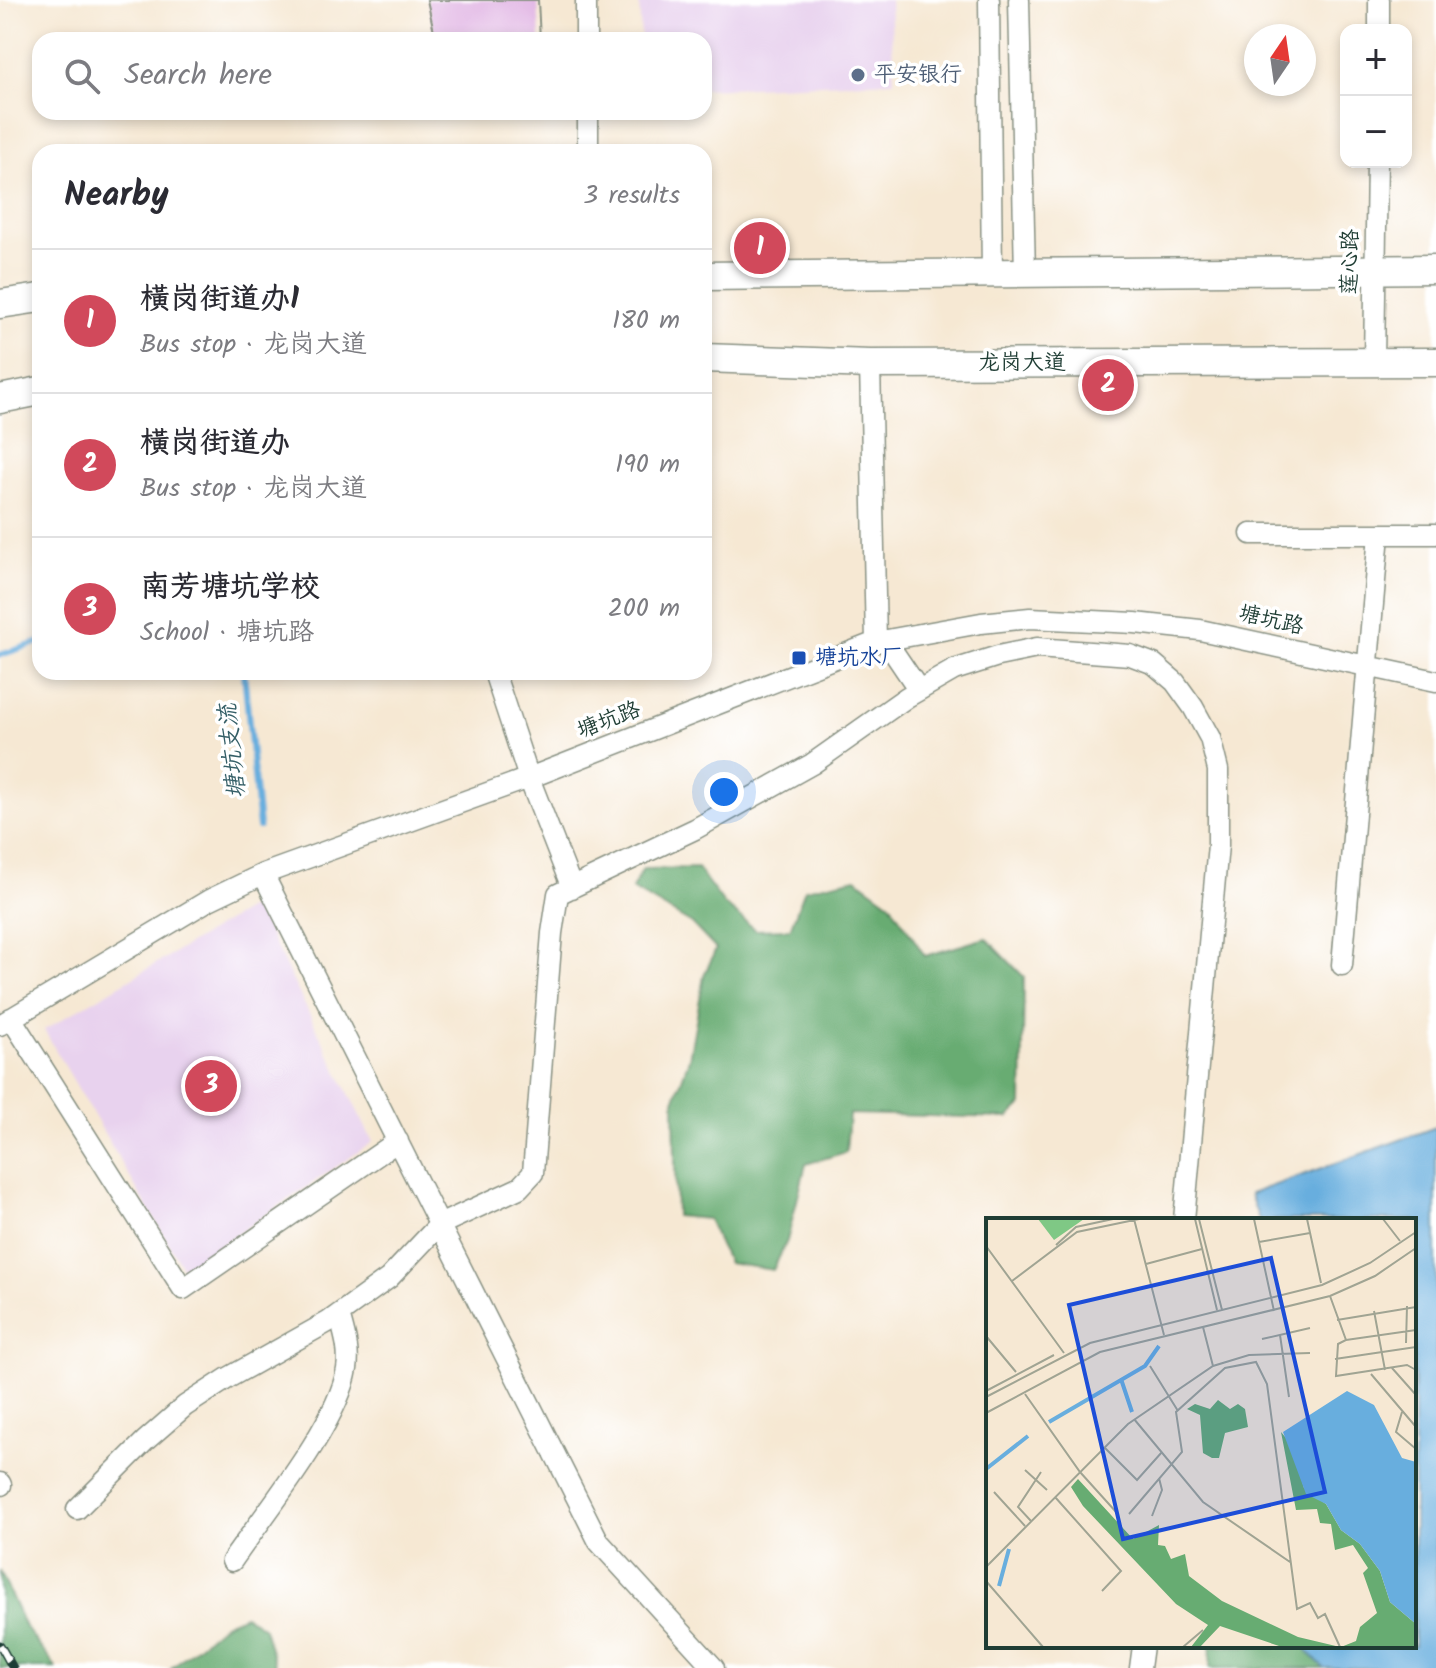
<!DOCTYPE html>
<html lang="en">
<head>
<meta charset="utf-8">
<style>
	:root { --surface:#fff; --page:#f2f2f3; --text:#2b2b33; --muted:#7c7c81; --line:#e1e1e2; --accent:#d1495b }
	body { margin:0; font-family:Kalam,"LXGW WenKai TC",sans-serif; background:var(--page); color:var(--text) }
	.controls { position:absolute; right:24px; top:24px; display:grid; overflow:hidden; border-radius:16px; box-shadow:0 4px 12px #0003 }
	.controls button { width:72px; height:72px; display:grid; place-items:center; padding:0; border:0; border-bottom:2px solid var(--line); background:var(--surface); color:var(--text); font:40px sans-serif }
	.compass { position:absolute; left:1244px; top:24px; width:72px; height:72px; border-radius:50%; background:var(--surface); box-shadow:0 4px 12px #0003; rotate:13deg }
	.you { position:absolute; left:724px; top:792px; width:28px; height:28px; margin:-20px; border:6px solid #fff; border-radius:50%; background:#1a73e8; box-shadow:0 0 0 12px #1a73e833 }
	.badge { display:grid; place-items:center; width:52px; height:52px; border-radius:50%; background:var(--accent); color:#fff; font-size:26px; font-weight:700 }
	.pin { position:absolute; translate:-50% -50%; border:4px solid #fff; box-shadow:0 2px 8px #0006 }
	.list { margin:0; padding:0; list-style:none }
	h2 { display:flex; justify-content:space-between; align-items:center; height:104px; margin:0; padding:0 32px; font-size:34px }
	h2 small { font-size:26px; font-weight:400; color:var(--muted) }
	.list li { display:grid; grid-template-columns:52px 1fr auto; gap:24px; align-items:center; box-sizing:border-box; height:144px; padding:0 32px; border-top:2px solid var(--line) }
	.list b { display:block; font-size:30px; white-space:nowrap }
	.list p { margin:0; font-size:26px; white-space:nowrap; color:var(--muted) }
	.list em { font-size:26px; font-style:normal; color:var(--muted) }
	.icon { flex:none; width:44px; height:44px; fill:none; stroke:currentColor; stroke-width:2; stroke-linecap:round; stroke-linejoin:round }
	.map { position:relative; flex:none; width:1436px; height:1668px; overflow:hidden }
	.search { position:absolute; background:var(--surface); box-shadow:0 4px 12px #0003; left:32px; top:32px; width:680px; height:88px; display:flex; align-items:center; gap:20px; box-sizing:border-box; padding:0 28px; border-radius:24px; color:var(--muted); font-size:30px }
	.panel { position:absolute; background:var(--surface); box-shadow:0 4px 12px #0003; left:32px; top:144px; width:680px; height:536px; border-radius:24px }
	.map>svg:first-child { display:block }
</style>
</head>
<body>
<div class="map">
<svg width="1436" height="1668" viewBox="0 0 1436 1668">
	<rect width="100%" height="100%" fill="#fff"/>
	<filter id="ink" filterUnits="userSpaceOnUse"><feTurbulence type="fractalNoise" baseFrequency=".0125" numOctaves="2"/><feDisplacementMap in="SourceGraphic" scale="16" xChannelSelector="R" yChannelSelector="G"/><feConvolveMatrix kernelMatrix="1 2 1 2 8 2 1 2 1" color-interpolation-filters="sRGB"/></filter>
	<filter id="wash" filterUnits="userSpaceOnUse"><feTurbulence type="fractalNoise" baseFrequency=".006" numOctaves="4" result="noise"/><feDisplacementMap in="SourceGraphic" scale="32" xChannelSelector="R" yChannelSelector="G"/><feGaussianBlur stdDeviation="1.8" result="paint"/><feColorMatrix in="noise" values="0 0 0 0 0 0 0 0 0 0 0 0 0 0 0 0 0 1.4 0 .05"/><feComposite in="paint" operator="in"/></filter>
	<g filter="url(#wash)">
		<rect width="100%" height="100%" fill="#f6e8d3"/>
		<!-- built -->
		<path fill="#e8d2ee" d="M639 0H890L894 81 704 89V40H641Z
			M255 905 373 1142 184 1270 44 1030Z"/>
		<!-- forest -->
		<path fill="#67ac72" stroke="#437453" stroke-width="2" d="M697 868 724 904 755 930 790 929 805 889 856 878 890 903 925 956 986 938 1024 977 1022 1105 1008 1118 849 1114 846 1152 806 1164 787 1241 773 1270 728 1263 708 1219 676 1216 674 1101 689 1059 704 976 716 949 692 924 632 889 643 869Z
			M0 1571 25 1627 56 1668H0Z
			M245 1615 264 1628 275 1665 273 1668H171L225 1623Z
			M1211 1646H1307V1650L1324 1668H1210Z"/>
		<!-- water -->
		<path fill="#68aede" stroke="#447689" stroke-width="2" d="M1436 1127V1668H1324L1307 1650V1646H1414V1220H1259L1250 1194Z"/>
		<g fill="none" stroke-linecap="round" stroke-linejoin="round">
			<!-- stream -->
			<path stroke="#68aede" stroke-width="6" d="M0 655 40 642
				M244 672 259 827"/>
		</g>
		<g id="blocks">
			<!-- building -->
			<path fill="#deade1" d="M427 0H538L540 40H436Z"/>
		</g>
	</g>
	<g filter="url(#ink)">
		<use href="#blocks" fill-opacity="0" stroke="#8a9284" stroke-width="2"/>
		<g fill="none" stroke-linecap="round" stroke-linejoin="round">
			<!-- minor casing -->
			<g stroke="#8a9284" stroke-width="23">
				<path id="minor" d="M586 0V40
					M989 0 992 274
					M1019 0 1025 275
					M1379 30V0
					M588 112V152
					M1374 362 1377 162
					M870 364 876 642
					M1251 534H1436
					M886 641 919 690
					M494 672 529 778 572 888
					M263 874 599 1542 714 1668
					M1342 965 1379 534
					M11 1018 183 1289 398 1141
					M0 1025 209 900 263 874 529 778 876 642 981 623 1030 618 1135 623 1200 630 1436 681
					M0 1483 1 1485
					M77 1509 145 1441 185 1406 228 1378 328 1322 389 1278 439 1225 519 1188 533 1173 552 933 558 894 695 829 812 764 907 697 954 670 998 656 1037 648 1130 655 1154 664 1175 682 1193 707 1210 738 1218 770V845L1184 1220
					M232 1561C265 1513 338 1424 347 1369 350 1350 344 1333 339 1314
					M1140 1668 1143 1646"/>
			</g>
			<!-- highway casing -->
			<g stroke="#8a9284" stroke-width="31">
				<path id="highway" d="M704 276 1436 269
					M0 304 40 298
					M704 358 870 364 1436 362
					M0 399 40 391"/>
			</g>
			<!-- minor -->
			<use href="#minor" stroke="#fff" stroke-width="20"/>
			<!-- highway -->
			<use href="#highway" stroke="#fff" stroke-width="28"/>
			<!-- rail casing -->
			<g stroke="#1f3d34" stroke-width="9">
				<path id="rail" d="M0 1645 13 1668"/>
			</g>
			<!-- rail -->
			<use href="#rail" stroke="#fff" stroke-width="6" stroke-dasharray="18" stroke-linecap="butt"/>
		</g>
	</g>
	<!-- markers -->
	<circle fill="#5c6f8a" stroke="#fff" stroke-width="3" cx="858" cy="75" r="8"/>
	<rect fill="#1a4fb4" stroke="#fff" stroke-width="3" x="791" y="650" width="16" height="16" rx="4"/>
	<g text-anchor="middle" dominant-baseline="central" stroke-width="7" stroke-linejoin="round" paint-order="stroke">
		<!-- service labels -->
		<g font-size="22" fill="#4e5e75" stroke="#fff" text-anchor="start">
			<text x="874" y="75">平安银行</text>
		</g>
		<!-- street labels -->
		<g font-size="22" fill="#1f3d34" stroke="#fff">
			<text transform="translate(1351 262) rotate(-89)">莲心路</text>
			<text x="1022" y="363">龙岗大道</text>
			<text transform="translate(1271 621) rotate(13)">塘坑路</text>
			<text transform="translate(609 721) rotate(-21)">塘坑路</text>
		</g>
		<!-- transit labels -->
		<g font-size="22" fill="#164399" stroke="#fff" text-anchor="start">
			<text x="815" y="658">塘坑水厂</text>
		</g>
		<!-- water labels -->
		<g font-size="24" font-style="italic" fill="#355f67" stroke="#fff">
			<text transform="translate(233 751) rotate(-96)">塘坑支流</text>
		</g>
	</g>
	<!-- overview -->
	<g transform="translate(986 1218)">
		<rect width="430" height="430" fill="#f6e8d3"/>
		<path d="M52 1H98L68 22Z" fill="#7fc885"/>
		<path d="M232 182 244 191 252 186 259 191 262 209 239 215 233 240H226L217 235 214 197 201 191 209 186 224 191ZM295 214 305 226 318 270 340 286 355 312 374 326 394 353 404 384 430 406V429H355L370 423 374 409 391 395 377 355 382 350 367 327 349 332 345 306 334 305 331 291 310 292ZM92 261 147 321 173 307 172 327 179 328 185 341 199 336 203 358 236 383 312 419 354 429H296L234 408 214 429H205L222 407 190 386 97 288 85 269Z" fill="#67ac72"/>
		<path d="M361 173 388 187 416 240 430 244V406L404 384 394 353 374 326 355 312 340 286 320 276 297 214Z" fill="#68aede"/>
		<path fill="none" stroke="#68aede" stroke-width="4" d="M135 161 146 194M63 204 159 148 173 128M0 251 42 218M13 368 23 331"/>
		<path fill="none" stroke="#a0a493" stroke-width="2" d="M148 1 178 117M209 1 231 92M213 1 236 92M268 1 288 93M321 1 335 65M397 1 414 23M273 24 324 15M70 27 90 9 127 1M0 28 78 135M160 46 216 31M26 63 91 14 153 1M344 78 360 122 352 126 350 158 421 147 430 152M388 93 399 152M351 102 430 89M217 109 227 148M294 117 303 179M0 118 30 154M276 121 324 110M360 122 430 112M420 125 421 88M349 141 430 129M164 148 192 193M406 150 430 177M385 156 430 209M0 173 68 137M39 176 94 254 131 295M0 179 104 125 336 67 384 45 430 14M416 194 410 214 430 231M0 195 114 134 344 78 389 58 430 30M148 201 217 284 304 344M118 229 151 262 176 234M39 252 61 272M8 274 39 308M69 279 135 353 116 373M143 296 196 234 190 194 239 150 270 144 281 166 311 391 324 385 332 400 339 396 354 429M166 298 176 272 173 260M45 303 32 289 55 254M0 349 142 206 227 148 263 137 324 135M0 363 57 429M197 429 217 412"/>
		<path fill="#1d4ed8" fill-opacity="0.15" stroke="#1d4ed8" stroke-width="4" d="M285 40 339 274 137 321 83 87Z"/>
		<rect width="430" height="430" fill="none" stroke="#1f3d34" stroke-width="4"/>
	</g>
</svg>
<div class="controls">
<button>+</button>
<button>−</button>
</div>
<svg class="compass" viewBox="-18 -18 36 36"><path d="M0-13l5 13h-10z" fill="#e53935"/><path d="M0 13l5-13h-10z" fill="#7c7c81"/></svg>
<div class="you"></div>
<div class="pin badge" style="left:760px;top:248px">1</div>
<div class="pin badge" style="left:1108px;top:385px">2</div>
<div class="pin badge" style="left:211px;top:1086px">3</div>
<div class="search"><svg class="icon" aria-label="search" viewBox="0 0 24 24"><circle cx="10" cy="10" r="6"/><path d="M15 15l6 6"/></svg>Search here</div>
<section class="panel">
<h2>Nearby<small>3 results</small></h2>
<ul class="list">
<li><span class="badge">1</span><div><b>横岗街道办1</b><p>Bus stop · 龙岗大道</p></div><em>180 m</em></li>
<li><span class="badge">2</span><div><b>横岗街道办</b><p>Bus stop · 龙岗大道</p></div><em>190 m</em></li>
<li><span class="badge">3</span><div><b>南芳塘坑学校</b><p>School · 塘坑路</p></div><em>200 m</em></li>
</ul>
</section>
</div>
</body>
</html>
